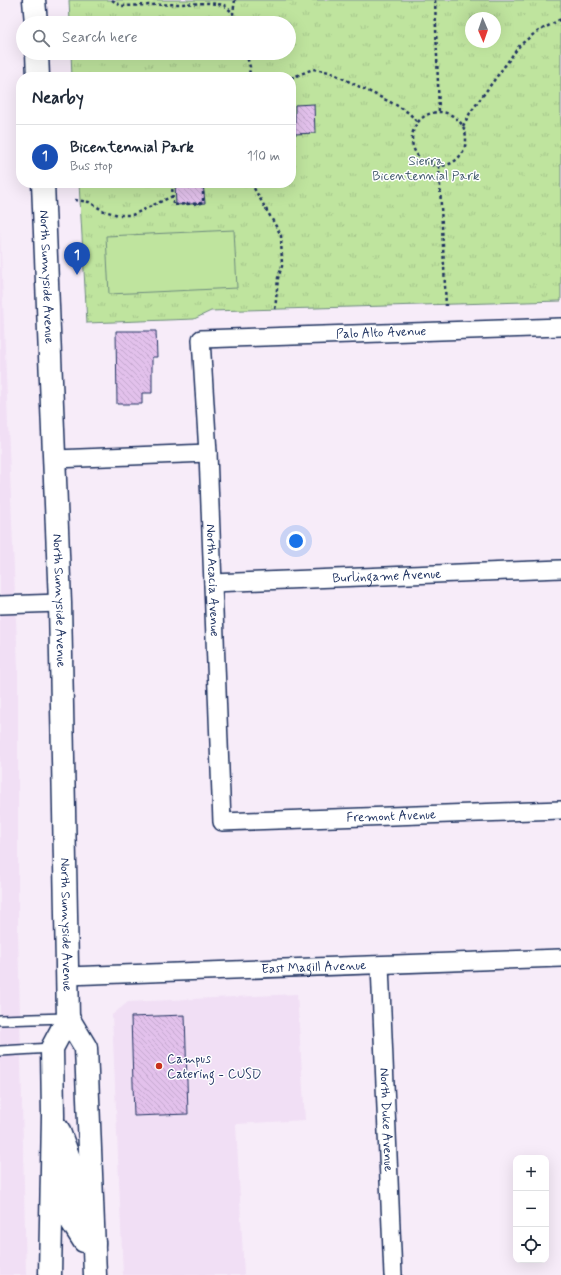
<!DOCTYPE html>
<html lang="en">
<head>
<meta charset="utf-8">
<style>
	:root { --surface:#fff; --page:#f2f2f3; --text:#1f2937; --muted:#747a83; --line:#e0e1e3; --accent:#ea580c }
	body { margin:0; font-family:Mynerve,sans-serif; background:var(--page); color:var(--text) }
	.controls { position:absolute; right:12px; bottom:12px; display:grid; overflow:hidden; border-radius:8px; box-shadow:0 4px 16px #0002 }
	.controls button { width:36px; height:36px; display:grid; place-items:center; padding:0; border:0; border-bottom:1px solid var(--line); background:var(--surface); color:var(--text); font:20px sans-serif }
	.compass { position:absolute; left:465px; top:12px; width:36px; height:36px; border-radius:50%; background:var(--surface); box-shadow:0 4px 16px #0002; rotate:178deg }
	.you { position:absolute; left:296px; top:541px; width:14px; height:14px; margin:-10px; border:3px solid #fff; border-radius:50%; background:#1a73e8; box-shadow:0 0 0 6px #1a73e833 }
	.badge { display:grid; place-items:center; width:26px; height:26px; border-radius:50%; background:var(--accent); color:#fff; font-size:13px; font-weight:700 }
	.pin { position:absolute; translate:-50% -33px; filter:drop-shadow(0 1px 2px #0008) }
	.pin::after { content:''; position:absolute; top:21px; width:14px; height:12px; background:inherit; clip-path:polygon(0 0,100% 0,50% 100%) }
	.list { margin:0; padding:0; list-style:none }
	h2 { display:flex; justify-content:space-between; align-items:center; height:52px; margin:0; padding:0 16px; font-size:17px }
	h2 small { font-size:13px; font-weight:400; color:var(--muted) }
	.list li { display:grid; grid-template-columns:26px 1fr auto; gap:12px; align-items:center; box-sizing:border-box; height:64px; padding:0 16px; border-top:1px solid var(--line) }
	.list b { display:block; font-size:15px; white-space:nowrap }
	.list p { margin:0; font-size:13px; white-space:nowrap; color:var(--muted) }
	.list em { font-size:13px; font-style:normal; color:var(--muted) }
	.icon { flex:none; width:22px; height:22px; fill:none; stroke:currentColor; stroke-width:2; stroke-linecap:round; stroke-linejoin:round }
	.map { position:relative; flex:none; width:561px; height:1275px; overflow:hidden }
	.search { position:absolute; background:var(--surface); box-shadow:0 4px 16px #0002; left:16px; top:16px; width:280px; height:44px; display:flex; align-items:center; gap:10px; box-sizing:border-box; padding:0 14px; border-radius:22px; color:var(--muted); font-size:15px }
	.panel { position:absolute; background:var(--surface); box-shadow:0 4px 16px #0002; left:16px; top:72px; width:280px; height:116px; border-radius:16px }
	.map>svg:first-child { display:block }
</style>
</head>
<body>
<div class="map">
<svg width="561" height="1275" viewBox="0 0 561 1275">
	<defs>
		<pattern id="park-tufts" width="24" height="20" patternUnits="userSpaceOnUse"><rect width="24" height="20" fill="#bfe49e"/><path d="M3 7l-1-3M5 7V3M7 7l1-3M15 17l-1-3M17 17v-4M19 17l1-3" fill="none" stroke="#a4c48a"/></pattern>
		<pattern id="building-back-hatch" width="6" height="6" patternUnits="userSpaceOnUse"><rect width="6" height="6" fill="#e3c1ec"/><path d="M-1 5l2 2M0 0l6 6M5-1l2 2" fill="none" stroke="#c2a6cd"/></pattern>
	</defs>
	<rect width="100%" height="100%" fill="#f7ecf9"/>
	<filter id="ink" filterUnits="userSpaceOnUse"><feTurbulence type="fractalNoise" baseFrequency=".025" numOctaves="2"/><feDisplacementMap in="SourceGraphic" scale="8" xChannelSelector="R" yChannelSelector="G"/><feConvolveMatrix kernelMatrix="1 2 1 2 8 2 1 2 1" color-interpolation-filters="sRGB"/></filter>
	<g filter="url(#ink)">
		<!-- built -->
		<path fill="#f1dff5" d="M0 229 18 668V931L26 1275H0Z
			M297 994 305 1120 236 1124 244 1275H123L112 1015 128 1002Z"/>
		<!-- park -->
		<path fill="url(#park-tufts)" stroke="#6d8a7e" fill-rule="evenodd" d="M69 0H561V301L211 311 194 319 87 323 79 183H291V77H72L71 53H289V23H70ZM471 18H495V42H471Z"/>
		<!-- pitch -->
		<path fill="#bfe49e" stroke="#6d8a7e" d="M234 230 237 288 109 294 106 236Z"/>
		<!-- building -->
		<path fill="url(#building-back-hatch)" stroke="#1b2f5e" d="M314 104 315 133 295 134V105Z
			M175 183H203L205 203 176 205Z
			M116 331H156L157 357H152V393H142V404H117Z
			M185 1015 188 1114 134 1116 131 1017Z"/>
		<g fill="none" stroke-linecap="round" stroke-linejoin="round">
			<!-- lane casing -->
			<g stroke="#1b2f5e" stroke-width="12">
				<path id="lane" d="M0 1020 66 1018
					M0 1051 52 1048"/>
			</g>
			<!-- street casing -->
			<g stroke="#1b2f5e" stroke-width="20">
				<g id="street">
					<path id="s1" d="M561 327 201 339 208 453 222 822 561 810"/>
					<path d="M55 459 208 453"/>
					<path id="s2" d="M213 583 561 569"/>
					<path d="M0 605 60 603"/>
					<path id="s3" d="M380 965 393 1275"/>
					<path id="s4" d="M67 976 561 958"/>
				</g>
			</g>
			<!-- secondary casing -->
			<g stroke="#1b2f5e" stroke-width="25">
				<g id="secondary">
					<path d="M34 0 36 23"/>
					<path d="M37 53 38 77"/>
					<path id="s5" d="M43 183 60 603 68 1018 52 1048 53 1116 50 1275"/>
					<path d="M68 1018 86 1048 95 1275"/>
					<path d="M58 1129 72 1166V1222L84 1241 94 1243"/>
				</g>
			</g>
			<!-- path -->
			<path stroke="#1b2f5e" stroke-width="2.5" stroke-dasharray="3 3" stroke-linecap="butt" d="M112 0 121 6 209 3 224 5 233 13
				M235 0 233 13 235 23
				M435 0 439 112
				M246 53 250 67 249 77
				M291 78 313 69 330 72 396 105 409 113 418 123
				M412 139a27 27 0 1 1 54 0a27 27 0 1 1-54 0Z
				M463 126 470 113 520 45 535 33 561 19
				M439 166 446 306
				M172 183 173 205 203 203V183
				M251 183 281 235 282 266 278 278 275 311
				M75 200 89 202 104 211 119 215H132L173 196"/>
			<!-- lane -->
			<use href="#lane" stroke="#fff" stroke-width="9"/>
			<!-- street -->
			<use href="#street" stroke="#fff" stroke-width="17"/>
			<!-- secondary -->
			<use href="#secondary" stroke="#fff" stroke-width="22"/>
		</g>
	</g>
	<!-- markers -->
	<circle fill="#c8321e" stroke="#fff" stroke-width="1.5" cx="159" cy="1066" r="4"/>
	<g text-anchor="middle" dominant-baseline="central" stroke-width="3" stroke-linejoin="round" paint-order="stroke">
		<!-- park labels -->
		<g font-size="13" fill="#445c6e" stroke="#fff">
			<text x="426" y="161">Sierra<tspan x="426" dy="15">Bicentennial Park</tspan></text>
		</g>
		<!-- street labels -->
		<g font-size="13" fill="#1b2f5e" stroke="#fff">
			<text stroke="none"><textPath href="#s5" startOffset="94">North Sunnyside Avenue</textPath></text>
			<text transform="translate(381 333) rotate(-2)">Palo Alto Avenue</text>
			<text stroke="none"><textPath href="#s2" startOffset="174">Burlingame Avenue</textPath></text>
			<text stroke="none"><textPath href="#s1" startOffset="602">North Acacia Avenue</textPath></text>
			<text stroke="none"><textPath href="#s5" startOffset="418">North Sunnyside Avenue</textPath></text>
			<text stroke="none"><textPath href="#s1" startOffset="1013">Fremont Avenue</textPath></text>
			<text stroke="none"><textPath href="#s5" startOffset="742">North Sunnyside Avenue</textPath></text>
			<text stroke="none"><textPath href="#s4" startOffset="247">East Magill Avenue</textPath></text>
			<text stroke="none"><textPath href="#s3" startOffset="155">North Duke Avenue</textPath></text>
		</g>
		<!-- poi labels -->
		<g font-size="13" fill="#1b2f5e" stroke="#fff" text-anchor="start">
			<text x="167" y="1059">Campus<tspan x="167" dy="15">Catering - CUSD</tspan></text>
		</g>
	</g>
</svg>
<div class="controls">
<button>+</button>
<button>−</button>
<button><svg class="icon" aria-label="locate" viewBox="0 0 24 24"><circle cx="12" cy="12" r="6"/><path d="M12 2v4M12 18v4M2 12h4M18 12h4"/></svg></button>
</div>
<svg class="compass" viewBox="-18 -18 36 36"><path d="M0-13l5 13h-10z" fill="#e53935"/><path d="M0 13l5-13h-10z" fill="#747a83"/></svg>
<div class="you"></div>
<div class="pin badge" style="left:77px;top:275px;background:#1a4fb4">1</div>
<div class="search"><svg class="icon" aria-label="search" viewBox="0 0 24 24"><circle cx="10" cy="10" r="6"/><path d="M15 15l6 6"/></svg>Search here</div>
<section class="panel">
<h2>Nearby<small></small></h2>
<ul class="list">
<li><span class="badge" style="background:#1a4fb4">1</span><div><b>Bicentennial Park</b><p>Bus stop</p></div><em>110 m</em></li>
</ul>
</section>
</div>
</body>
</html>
